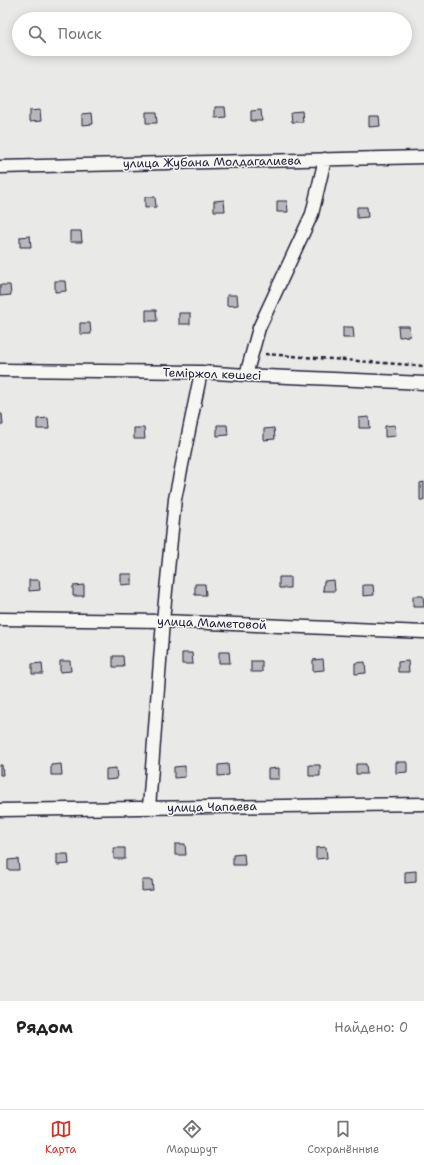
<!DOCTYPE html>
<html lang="ru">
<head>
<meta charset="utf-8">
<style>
	:root { --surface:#fff; --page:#f2f2f2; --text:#222; --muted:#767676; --line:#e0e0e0; --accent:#d93025 }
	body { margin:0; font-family:"Shantell Sans",sans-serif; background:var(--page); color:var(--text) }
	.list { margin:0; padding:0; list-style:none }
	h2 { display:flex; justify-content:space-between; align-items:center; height:52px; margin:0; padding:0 16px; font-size:17px }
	h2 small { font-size:13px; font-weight:400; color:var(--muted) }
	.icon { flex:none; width:22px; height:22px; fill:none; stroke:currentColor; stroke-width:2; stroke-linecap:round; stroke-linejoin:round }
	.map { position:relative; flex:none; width:424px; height:1001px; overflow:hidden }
	.search { position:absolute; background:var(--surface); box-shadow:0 2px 10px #0003; left:12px; right:12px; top:12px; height:44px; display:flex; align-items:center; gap:10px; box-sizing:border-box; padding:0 14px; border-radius:22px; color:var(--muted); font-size:15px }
	.sheet { height:108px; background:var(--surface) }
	nav { display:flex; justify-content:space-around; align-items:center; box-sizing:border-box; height:56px; border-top:1px solid var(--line); background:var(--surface); font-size:11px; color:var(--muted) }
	nav a { display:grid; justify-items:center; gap:2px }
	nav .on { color:var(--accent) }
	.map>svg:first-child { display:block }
</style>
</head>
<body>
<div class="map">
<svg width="424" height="1001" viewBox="0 0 424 1001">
	<rect width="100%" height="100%" fill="#e9e9e7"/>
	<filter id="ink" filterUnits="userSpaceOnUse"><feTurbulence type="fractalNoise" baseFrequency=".025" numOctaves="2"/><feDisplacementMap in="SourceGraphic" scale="8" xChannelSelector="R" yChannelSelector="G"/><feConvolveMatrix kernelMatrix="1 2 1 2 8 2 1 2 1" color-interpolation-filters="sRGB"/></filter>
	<g filter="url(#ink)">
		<!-- building -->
		<path fill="#b8b8bc" stroke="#22223b" d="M215 107H225L226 117 215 118Z
			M40 110 41 121 29 122V111Z
			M261 110 262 121H251V111Z
			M302 111 303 122H292L291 112Z
			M146 112H156L157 123H146Z
			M92 113 93 124 82 125V114Z
			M369 116H379L380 126 369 127Z
			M145 197H155L156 207 145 208Z
			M224 200 225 211H214V201Z
			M277 201H287L288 212H277Z
			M357 207H367L368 217 357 218Z
			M70 231H81L82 242H70Z
			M30 236 31 247H20V237Z
			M55 281H65L66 291 55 292Z
			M0 285H10L11 295 0 296Z
			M227 295H237L238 305 227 306Z
			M146 310H156L157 321H146Z
			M179 313H190V324H179Z
			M80 323H90L91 334H80Z
			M398 326H409L410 336 399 337Z
			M343 327H353L354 338H343Z
			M0 414H2L3 425H0Z
			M369 417 370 428H359V418Z
			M48 418 49 429H37V419Z
			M217 425H227L228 435 217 436Z
			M395 425 396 436 385 437V426Z
			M134 428H144L145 439H134Z
			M274 428 275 439 264 440V429Z
			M424 482V500H420V483Z
			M121 574H132V584L121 585Z
			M279 577H290V588H279Z
			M29 580H39L40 590 29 591Z
			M334 580 335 591H323L324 581Z
			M195 584H205L206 595H195Z
			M84 585V596H73V586Z
			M363 585H373L374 595 363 596Z
			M413 596H423L424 607H413Z
			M219 652H229L230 663H219Z
			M182 653H192L193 664H182Z
			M113 656H123L124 667H113Z
			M323 659 324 670 313 671V660Z
			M60 661H70L71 671 60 672Z
			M251 661H262V672H251Z
			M408 661 409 672H398V662Z
			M365 662 366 673 355 674V663Z
			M42 663 43 674H32V664Z
			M396 762H407V772L396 773Z
			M61 764 62 775H51V765Z
			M228 764 229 775 218 776V765Z
			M356 764H366L367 774H356Z
			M0 765H2L3 775H0Z
			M309 765H320V776H309Z
			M185 766V777L174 778V767Z
			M116 768 117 779 106 780V769Z
			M279 768V779H268V769Z
			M175 844H185L186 855H175Z
			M326 847 327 858 316 859V848Z
			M114 848H125V859H114Z
			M57 854H68L69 864 57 865Z
			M244 854 245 865H233V855Z
			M18 859 19 870H8V860Z
			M416 871V882L405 883V872Z
			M142 880H152L153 890 142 891Z"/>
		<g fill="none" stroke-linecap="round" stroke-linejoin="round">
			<!-- street casing -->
			<g stroke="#22223b" stroke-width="15">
				<path id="street" d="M0 167 424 157
					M0 370 201 372 246 375 424 383
					M246 375 259 328 312 214 325 159
					M0 619 163 621 424 632
					M149 808 163 621 175 499 201 372
					M0 810 424 804"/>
			</g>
			<!-- path -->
			<path stroke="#22223b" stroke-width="2.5" stroke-dasharray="4 3" stroke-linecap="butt" d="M265 354 424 366"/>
			<!-- street -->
			<use href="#street" stroke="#f6f6f2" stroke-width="12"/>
		</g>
	</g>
	<g text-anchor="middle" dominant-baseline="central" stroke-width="3" stroke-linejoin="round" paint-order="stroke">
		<!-- street labels -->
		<g font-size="12" fill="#22223b" stroke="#f6f6f2">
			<text transform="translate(212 162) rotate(-1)">улица Жубана Молдагалиева</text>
			<text transform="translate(212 374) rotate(2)">Теміржол көшесі</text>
			<text transform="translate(212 623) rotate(2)">улица Маметовой</text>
			<text transform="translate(212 807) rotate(-1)">улица Чапаева</text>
		</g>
	</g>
</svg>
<div class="search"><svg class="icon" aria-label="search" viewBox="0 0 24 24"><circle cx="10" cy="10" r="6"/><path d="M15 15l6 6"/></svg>Поиск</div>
</div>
<section class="sheet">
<h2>Рядом<small>Найдено: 0</small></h2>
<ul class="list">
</ul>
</section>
<nav>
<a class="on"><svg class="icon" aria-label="map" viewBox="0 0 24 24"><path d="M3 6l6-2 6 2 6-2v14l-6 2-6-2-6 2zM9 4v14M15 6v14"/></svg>Карта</a>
<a><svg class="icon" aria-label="directions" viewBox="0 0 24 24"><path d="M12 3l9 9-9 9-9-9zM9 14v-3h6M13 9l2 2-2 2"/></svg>Маршрут</a>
<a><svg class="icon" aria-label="saved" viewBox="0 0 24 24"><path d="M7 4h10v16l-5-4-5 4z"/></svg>Сохранённые</a>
</nav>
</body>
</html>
